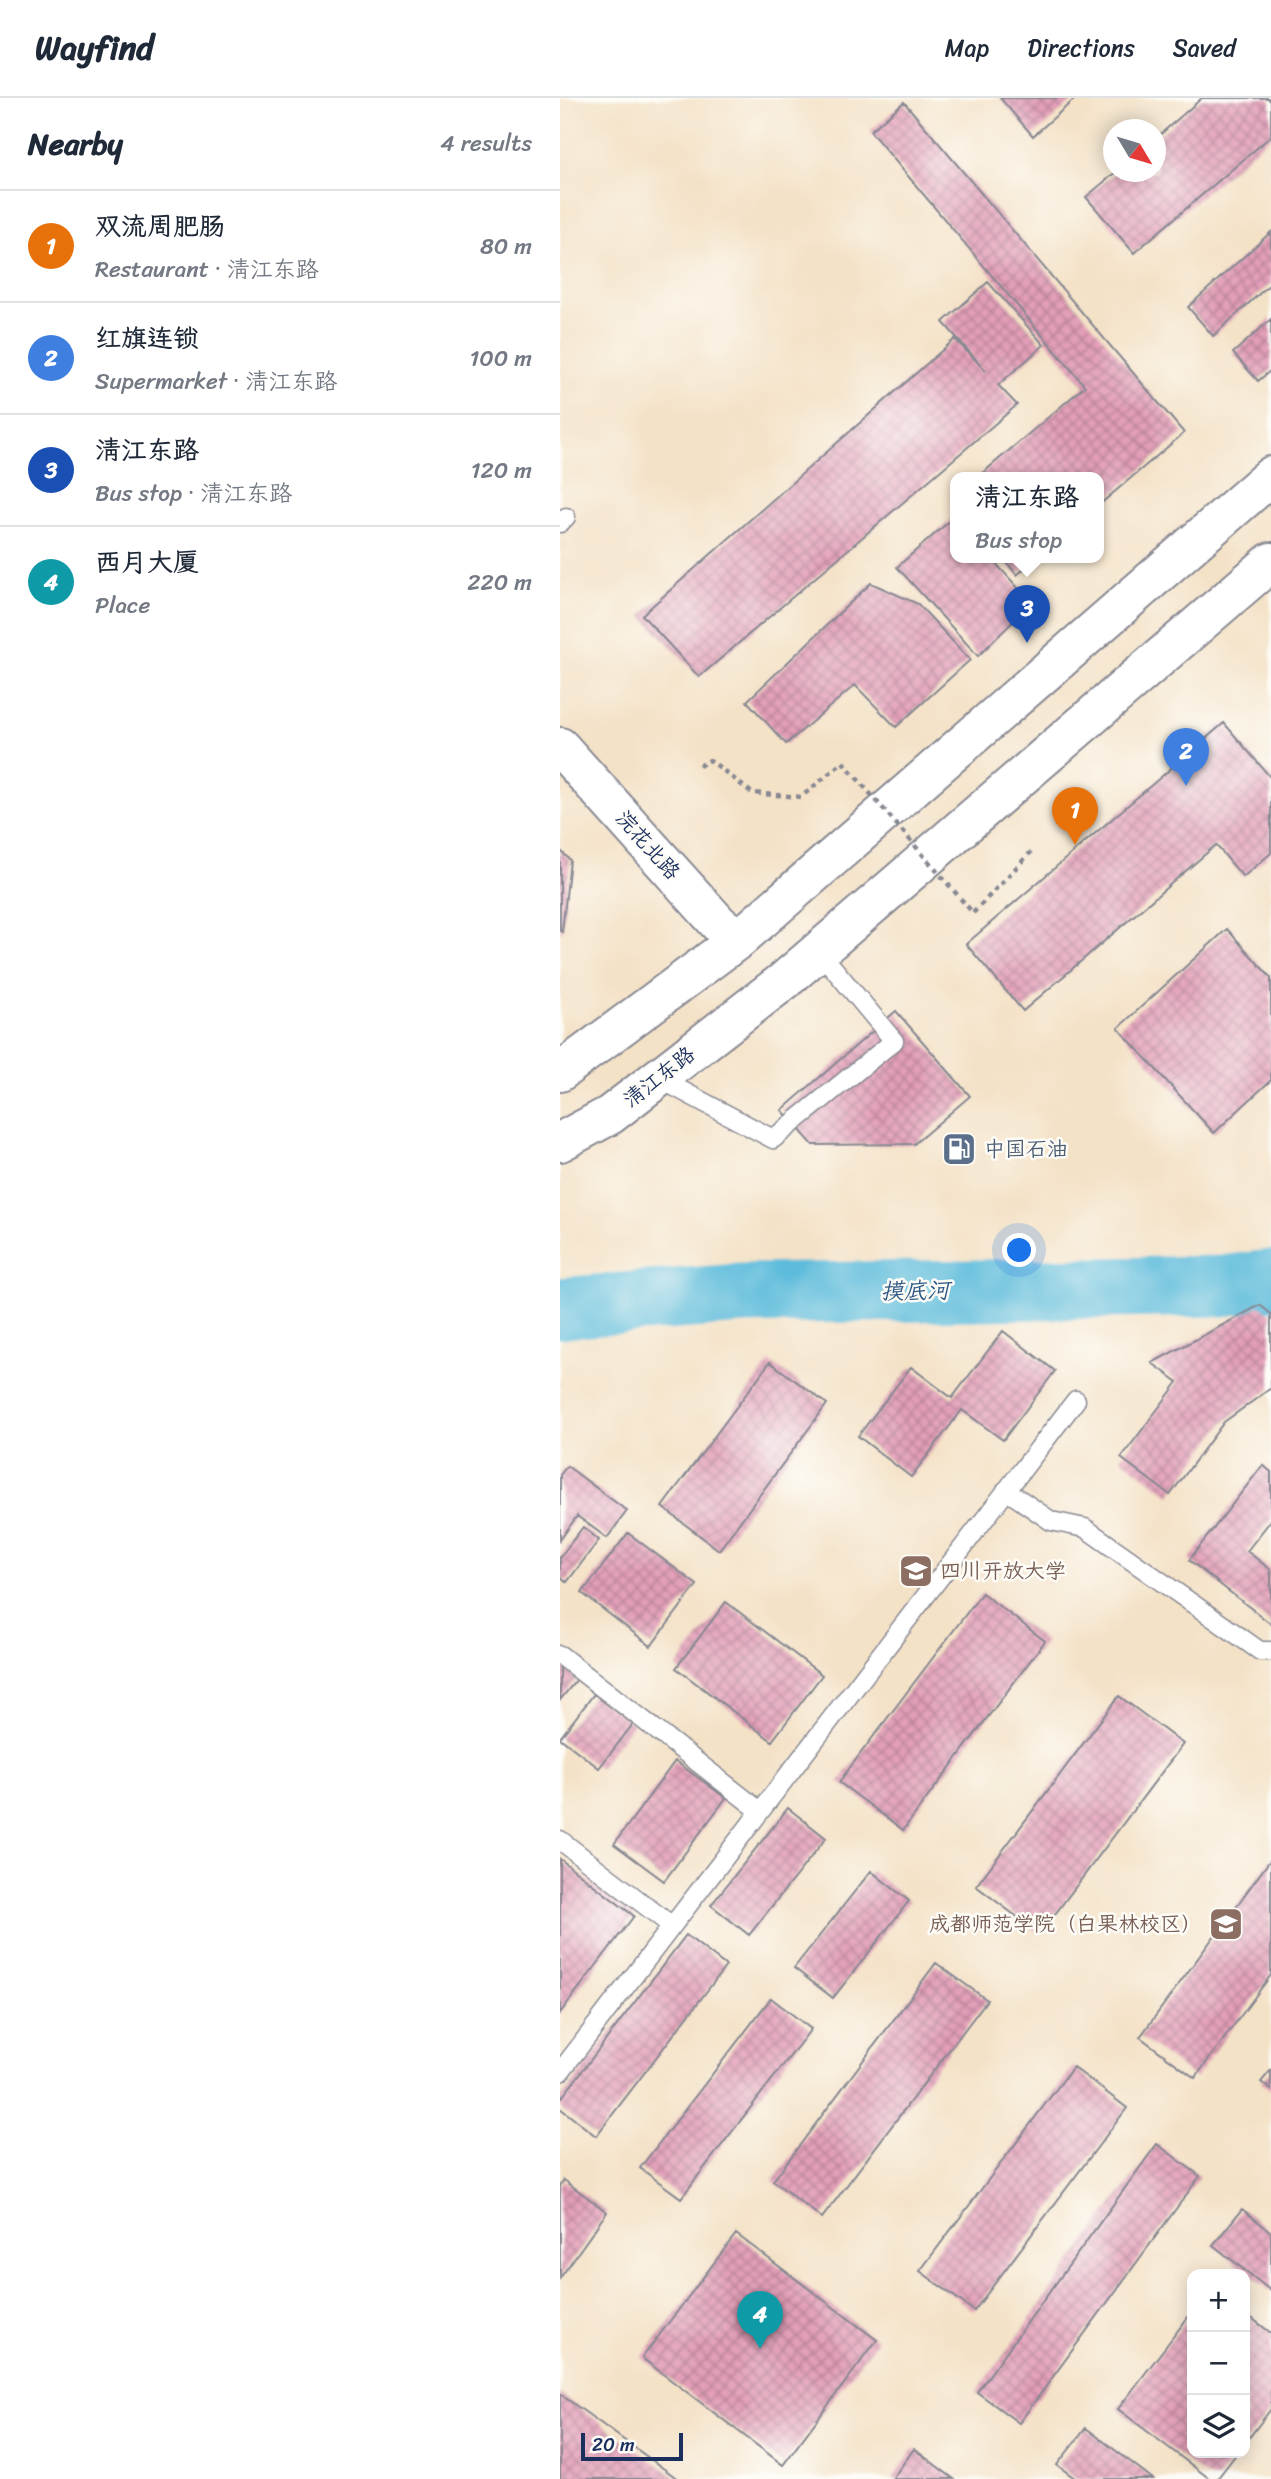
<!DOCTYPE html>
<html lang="en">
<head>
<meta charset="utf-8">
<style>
	:root { --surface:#fff; --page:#f2f2f3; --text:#1f2937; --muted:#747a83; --line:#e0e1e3; --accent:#0b8043 }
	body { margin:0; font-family:Sriracha,"LXGW WenKai TC",sans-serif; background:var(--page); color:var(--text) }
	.controls { position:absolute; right:21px; bottom:21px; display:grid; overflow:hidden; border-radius:14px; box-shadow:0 4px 18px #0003 }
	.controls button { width:63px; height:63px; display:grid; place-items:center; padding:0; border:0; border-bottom:2px solid var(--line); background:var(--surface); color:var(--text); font:35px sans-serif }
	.compass { position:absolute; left:543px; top:21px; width:63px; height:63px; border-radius:50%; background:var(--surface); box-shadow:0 4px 18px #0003; rotate:128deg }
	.scale { position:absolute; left:21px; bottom:18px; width:102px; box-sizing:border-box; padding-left:7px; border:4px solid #1b2f5e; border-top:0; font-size:19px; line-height:24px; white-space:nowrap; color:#1b2f5e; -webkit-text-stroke:5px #fdfcf7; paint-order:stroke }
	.you { position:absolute; left:460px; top:1153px; width:24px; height:24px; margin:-18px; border:5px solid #fff; border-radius:50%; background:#1a73e8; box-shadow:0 0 0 10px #1a73e833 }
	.badge { display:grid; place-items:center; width:46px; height:46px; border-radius:50%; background:var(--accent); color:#fff; font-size:23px; font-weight:700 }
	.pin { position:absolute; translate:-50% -58px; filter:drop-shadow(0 2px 4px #0008) }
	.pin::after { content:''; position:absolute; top:37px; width:24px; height:21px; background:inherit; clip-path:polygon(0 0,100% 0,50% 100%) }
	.popup { position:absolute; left:390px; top:374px; width:154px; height:91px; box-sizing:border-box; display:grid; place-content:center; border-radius:14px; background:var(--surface); filter:drop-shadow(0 2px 5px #0005); font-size:23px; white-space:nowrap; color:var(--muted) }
	.popup b { font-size:26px; color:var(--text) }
	.popup::after { content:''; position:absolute; left:50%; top:100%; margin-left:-14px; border:14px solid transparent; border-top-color:var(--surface) }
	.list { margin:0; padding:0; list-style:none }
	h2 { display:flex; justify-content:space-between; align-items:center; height:91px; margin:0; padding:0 28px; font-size:30px }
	h2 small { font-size:23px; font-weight:400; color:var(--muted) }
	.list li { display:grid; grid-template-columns:46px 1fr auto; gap:21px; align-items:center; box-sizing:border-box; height:112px; padding:0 28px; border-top:2px solid var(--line) }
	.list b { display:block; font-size:26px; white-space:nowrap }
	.list p { margin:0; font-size:23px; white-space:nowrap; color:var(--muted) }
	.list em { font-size:23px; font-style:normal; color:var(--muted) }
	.icon { flex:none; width:38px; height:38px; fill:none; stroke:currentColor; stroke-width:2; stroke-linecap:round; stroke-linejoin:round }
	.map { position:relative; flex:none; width:711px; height:2381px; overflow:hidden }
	header { display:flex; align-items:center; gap:42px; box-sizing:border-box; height:98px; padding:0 35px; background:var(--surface); border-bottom:2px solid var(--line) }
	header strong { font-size:33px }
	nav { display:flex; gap:38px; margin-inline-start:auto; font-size:24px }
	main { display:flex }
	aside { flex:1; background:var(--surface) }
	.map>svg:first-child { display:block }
</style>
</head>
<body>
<header>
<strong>Wayfind</strong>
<nav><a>Map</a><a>Directions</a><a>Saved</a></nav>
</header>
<main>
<aside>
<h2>Nearby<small>4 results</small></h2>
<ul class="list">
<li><span class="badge" style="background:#e8710a">1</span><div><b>双流周肥肠</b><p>Restaurant · 清江东路</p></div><em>80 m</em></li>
<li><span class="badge" style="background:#3f7fe0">2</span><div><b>红旗连锁</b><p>Supermarket · 清江东路</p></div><em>100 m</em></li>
<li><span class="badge" style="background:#1a4fb4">3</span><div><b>清江东路</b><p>Bus stop · 清江东路</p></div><em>120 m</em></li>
<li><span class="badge" style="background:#0f9aa8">4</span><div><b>西月大厦</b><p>Place</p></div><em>220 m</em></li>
</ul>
</aside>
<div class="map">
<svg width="711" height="2381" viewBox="0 0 711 2381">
	<defs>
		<pattern id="building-cross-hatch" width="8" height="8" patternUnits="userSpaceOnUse" patternTransform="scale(1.75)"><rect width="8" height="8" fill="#e39fb8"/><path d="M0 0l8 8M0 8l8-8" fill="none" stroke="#b78299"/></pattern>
	</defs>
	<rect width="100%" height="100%" fill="#fdfcf7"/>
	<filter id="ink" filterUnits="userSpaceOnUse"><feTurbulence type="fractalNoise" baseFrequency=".0143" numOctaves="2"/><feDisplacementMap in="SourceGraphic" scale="14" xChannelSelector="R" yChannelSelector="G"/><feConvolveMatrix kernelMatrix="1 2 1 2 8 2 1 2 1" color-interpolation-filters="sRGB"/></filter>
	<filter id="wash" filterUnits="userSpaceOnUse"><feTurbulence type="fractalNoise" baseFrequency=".00686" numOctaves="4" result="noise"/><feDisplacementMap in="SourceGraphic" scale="28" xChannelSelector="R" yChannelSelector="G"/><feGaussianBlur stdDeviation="1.57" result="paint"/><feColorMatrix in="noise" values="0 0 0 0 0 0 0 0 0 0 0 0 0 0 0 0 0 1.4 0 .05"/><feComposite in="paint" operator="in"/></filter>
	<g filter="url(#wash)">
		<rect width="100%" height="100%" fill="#f4e2c7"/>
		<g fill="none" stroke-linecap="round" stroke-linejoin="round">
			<!-- river -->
			<path stroke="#5dbcdb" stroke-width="61" d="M0 1210 181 1196 661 1188 711 1182"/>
		</g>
		<g id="blocks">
			<!-- building -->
			<path fill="url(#building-cross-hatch)" d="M440 0H516L473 38Z
				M642 0H708L711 4V38L574 155 526 99 556 74H596V40Z
				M344 4 624 335 539 407V379H418L525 288 310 33Z
				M711 134V185L653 238 628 209Z
				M428 184 484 247 438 287 457 307 139 579 82 517 395 241 426 273 383 224Z
				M711 221V272L698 283 673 255Z
				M393 420 395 423V459H430L472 505 418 558 337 469Z
				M442 459H478L457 477Z
				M311 485 358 506 410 562 336 629 295 587 226 646 187 603Z
				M664 625 711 680V755L683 779 656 747 463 913 406 846Z
				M0 752 10 762 2 834 0 833Z
				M667 831 711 880V982L654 1035 558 930Z
				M336 913 410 998 354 1046 253 1047 222 1012Z
				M700 1207 711 1216V1290L664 1324 610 1397 561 1360 618 1284 592 1265Z
				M443 1233 495 1273 443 1342 402 1312 351 1379 298 1338 351 1269 392 1300Z
				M210 1264 267 1306 159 1452 102 1409Z
				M703 1367 711 1374V1422L687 1453 711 1472V1526L629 1462Z
				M7 1368 67 1413 47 1440 17 1418 0 1442V1377Z
				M23 1429 39 1442 7 1484 0 1478V1459Z
				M68 1435 137 1487 91 1548 22 1495Z
				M422 1495 485 1543 343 1732 279 1684Z
				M166 1504 262 1577 212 1643 116 1570Z
				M0 1566 18 1580 0 1602Z
				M34 1596 73 1626 39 1670 0 1640Z
				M559 1598 623 1646 480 1836 416 1788Z
				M115 1663 166 1700 104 1783 54 1746Z
				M228 1710 266 1740 189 1837 151 1807Z
				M0 1761 74 1818 0 1915Z
				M711 1761V1877L635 1980 580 1939Z
				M311 1773 349 1803 273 1900 234 1870Z
				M126 1837 166 1868 36 2038 0 2010V2002Z
				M376 1865 427 1902 262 2120 213 2083Z
				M211 1900 251 1931 121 2100 80 2070Z
				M513 1969 567 2010 414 2213 360 2173Z
				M711 1972V1992L701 1984Z
				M597 2046 640 2078 459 2325 417 2294Z
				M4 2082 47 2114 0 2180V2088Z
				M682 2111 711 2134V2193L653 2147Z
				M176 2136 317 2242 223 2367 82 2260Z
				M632 2214V2355H677L657 2381H650L558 2311Z
				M685 2215 711 2235V2311L685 2345Z
				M0 2296 118 2381H0Z
				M526 2330 593 2381H516L497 2367Z
				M354 2351 394 2381H332Z"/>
		</g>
	</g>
	<g filter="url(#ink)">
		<use href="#blocks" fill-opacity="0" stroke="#888892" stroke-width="2"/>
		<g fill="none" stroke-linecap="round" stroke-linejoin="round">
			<!-- lane casing -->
			<g stroke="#888892" stroke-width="21">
				<path id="lane" d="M0 425 6 419
					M98 980 213 1041 334 943 259 853
					M446 1392 491 1423 525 1430 700 1553H711
					M0 1557 200 1713
					M0 1742 112 1828
					M0 1974 516 1302"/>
			</g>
			<!-- secondary casing -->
			<g stroke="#888892" stroke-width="42">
				<path id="secondary" d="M0 649 159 826 179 841"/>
			</g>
			<!-- primary casing -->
			<g stroke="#888892" stroke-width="42">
				<path id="primary" d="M0 974 179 841 711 378
					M0 1044 50 1017 225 882 711 464"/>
			</g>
			<!-- path -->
			<path stroke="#888892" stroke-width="4.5" stroke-dasharray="5 5" stroke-linecap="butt" d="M139 668 150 662 192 695 241 699 283 664
				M413 815 471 754"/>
			<!-- lane -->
			<use href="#lane" stroke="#fff" stroke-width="18"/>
			<!-- secondary -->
			<use href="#secondary" stroke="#fff" stroke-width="38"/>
			<!-- primary -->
			<use href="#primary" stroke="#fff" stroke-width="38"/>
			<!-- path-bridge -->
			<path stroke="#888892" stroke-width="4.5" stroke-dasharray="5 5" stroke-linecap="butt" d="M283 664 413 815"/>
		</g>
	</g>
	<!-- icons -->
	<defs>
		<g id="fuel-square" transform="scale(1.75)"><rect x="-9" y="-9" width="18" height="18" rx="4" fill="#5c6f8a" stroke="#fdfcf7"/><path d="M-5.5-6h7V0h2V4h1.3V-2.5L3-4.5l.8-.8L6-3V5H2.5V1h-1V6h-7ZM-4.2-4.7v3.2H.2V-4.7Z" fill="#fff"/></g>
		<g id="university-square" transform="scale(1.75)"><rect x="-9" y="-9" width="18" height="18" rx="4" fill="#8d6e63" stroke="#fdfcf7"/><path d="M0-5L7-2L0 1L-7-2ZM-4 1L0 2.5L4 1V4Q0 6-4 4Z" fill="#fff"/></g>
	</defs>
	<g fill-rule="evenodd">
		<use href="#fuel-square" x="399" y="1051"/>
		<use href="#university-square" x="356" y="1473"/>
		<use href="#university-square" x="666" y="1826"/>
	</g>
	<g text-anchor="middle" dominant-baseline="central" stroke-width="5" stroke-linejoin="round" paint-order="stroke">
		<!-- street labels -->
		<g font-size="21" fill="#1b2f5e" stroke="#fdfcf7">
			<text transform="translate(88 747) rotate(48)">浣花北路</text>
			<text transform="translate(99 979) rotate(-38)">清江东路</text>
		</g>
		<!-- service labels -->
		<g font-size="21" fill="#4e5e75" stroke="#fdfcf7" text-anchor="start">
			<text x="424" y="1051">中国石油</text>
		</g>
		<!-- education labels -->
		<g font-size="21" fill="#785e54" stroke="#fdfcf7" text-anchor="start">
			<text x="380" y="1473">四川开放大学</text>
			<text x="642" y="1826" text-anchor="end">成都师范学院（白果林校区）</text>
		</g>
		<!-- water labels -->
		<g font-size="23" font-style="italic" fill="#2f5984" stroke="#fdfcf7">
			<text transform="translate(355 1193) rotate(-1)">摸底河</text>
		</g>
	</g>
</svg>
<div class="controls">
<button>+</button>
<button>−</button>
<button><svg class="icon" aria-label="layers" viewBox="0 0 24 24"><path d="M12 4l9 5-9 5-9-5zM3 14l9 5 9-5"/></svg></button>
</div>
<svg class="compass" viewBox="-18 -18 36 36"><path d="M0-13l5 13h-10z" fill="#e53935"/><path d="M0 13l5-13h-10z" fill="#747a83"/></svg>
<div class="scale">20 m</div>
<div class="you"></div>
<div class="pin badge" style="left:515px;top:747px;background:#e8710a">1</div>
<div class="pin badge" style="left:626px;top:688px;background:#3f7fe0">2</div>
<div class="pin badge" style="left:467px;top:545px;background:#1a4fb4">3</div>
<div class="popup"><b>清江东路</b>Bus stop</div>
<div class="pin badge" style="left:200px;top:2251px;background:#0f9aa8">4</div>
</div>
</main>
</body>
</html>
